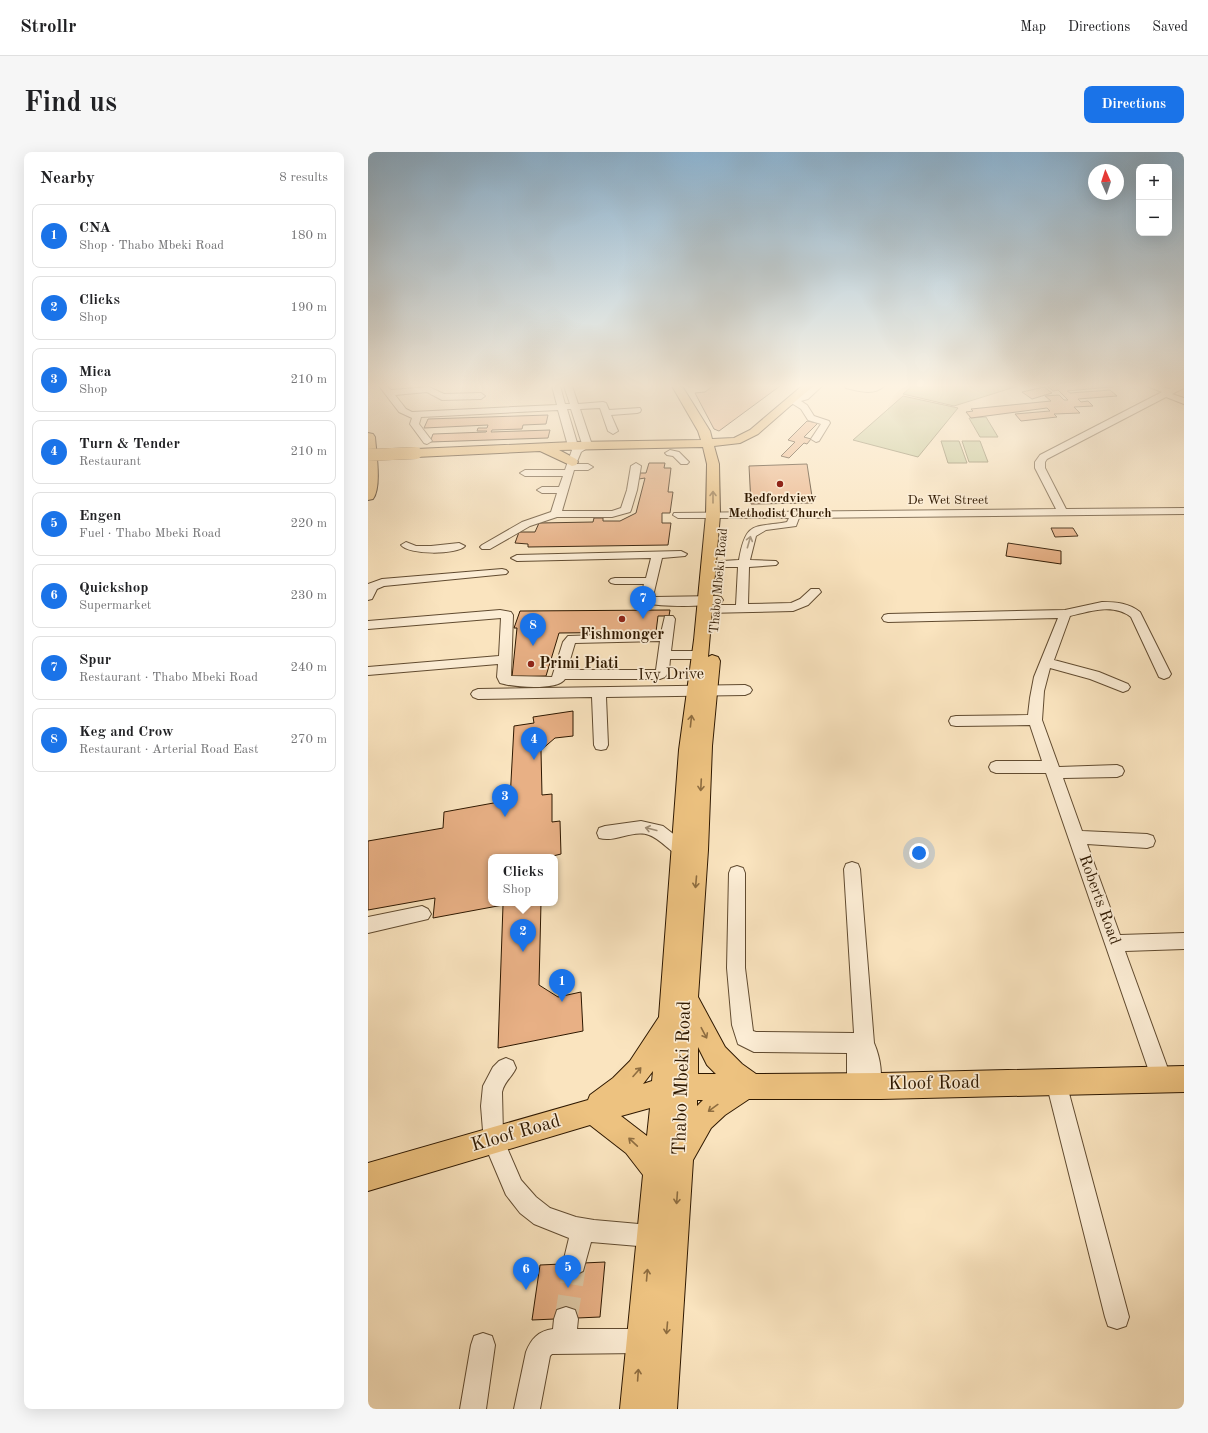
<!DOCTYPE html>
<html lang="en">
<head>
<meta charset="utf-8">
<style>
	:root { --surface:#fff; --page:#f6f6f6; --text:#202124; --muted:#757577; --line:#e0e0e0; --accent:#1a73e8 }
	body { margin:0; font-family:"Old Standard TT",serif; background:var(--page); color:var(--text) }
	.controls { position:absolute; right:12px; top:12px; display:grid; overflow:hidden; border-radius:8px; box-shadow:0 4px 16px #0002 }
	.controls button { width:36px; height:36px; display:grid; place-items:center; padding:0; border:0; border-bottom:1px solid var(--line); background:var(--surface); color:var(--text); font:20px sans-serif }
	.compass { position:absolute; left:720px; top:12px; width:36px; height:36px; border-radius:50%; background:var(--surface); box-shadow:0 4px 16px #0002; rotate:357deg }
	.you { position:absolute; left:551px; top:701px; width:14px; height:14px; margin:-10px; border:3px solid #fff; border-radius:50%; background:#1a73e8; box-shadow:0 0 0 6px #1a73e833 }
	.badge { display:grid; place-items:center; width:26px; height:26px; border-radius:50%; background:var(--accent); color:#fff; font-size:13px; font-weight:700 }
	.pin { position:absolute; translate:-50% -33px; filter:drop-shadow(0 1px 2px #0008) }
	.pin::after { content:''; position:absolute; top:21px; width:14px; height:12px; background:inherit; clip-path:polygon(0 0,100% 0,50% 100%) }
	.popup { position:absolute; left:120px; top:702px; width:70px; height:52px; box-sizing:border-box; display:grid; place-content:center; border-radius:8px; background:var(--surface); filter:drop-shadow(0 1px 3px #0005); font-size:13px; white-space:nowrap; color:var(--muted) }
	.popup b { font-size:15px; color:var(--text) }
	.popup::after { content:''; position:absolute; left:50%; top:100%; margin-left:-8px; border:8px solid transparent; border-top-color:var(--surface) }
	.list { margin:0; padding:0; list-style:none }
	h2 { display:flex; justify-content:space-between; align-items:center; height:52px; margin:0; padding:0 16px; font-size:17px }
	h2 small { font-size:13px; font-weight:400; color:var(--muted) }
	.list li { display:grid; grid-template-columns:26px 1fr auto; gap:12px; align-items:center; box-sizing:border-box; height:64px; margin:0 8px 8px; padding:0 8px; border:1px solid var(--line); border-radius:8px }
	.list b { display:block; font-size:15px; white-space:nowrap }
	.list p { margin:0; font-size:13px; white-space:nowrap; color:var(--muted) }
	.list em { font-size:13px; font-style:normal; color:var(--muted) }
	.map { position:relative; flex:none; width:816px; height:1257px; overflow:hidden; border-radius:8px }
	header { display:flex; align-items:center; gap:24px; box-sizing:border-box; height:56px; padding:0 20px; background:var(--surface); border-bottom:1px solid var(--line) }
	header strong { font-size:19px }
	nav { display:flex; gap:22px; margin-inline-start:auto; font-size:14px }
	.intro { display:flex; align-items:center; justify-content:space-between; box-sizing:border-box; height:96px; padding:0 24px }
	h1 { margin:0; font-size:28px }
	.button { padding:10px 18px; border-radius:8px; background:var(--accent); color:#fff; font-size:14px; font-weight:700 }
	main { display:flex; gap:24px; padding:0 24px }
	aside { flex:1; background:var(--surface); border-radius:8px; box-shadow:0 4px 16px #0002 }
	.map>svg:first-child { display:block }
</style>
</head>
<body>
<header>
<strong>Strollr</strong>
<nav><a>Map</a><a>Directions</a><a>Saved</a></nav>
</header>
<div class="intro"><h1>Find us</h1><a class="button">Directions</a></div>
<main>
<aside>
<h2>Nearby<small>8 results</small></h2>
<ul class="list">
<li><span class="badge">1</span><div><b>CNA</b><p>Shop · Thabo Mbeki Road</p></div><em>180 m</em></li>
<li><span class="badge">2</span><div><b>Clicks</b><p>Shop</p></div><em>190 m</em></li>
<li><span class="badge">3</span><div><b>Mica</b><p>Shop</p></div><em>210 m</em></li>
<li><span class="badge">4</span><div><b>Turn &amp; Tender</b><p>Restaurant</p></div><em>210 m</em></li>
<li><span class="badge">5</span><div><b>Engen</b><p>Fuel · Thabo Mbeki Road</p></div><em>220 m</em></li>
<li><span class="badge">6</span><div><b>Quickshop</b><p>Supermarket</p></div><em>230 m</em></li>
<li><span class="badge">7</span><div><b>Spur</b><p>Restaurant · Thabo Mbeki Road</p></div><em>240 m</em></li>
<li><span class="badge">8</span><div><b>Keg and Crow</b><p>Restaurant · Arterial Road East</p></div><em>270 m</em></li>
</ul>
</aside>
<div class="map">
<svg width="816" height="1257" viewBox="0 0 816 1257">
	<rect width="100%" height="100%" fill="#fae4bf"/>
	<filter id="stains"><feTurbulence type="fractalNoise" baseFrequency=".005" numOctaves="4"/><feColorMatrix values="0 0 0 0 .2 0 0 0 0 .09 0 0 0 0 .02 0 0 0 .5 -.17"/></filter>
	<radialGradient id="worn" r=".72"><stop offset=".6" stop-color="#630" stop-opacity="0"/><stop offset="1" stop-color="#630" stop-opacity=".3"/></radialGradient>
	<!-- green -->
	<path fill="#bec492" stroke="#766e49" d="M544 234H650L586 254 535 242Z
		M535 244 590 256 550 305 485 288Z
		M618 265 630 285H612L601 266Z
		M573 289H591L599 311H580Z
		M594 289H612L620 310H601Z"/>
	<!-- building -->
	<path fill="#e8b085" stroke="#2e1800" d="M345 234H412L351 279 346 277 327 241 337 240Z
		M679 234H752L699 239 702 241 742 238 749 244 710 247 713 250 720 249 725 254 706 255 712 261 686 262 689 265 653 269 647 262 682 259 679 256 603 266 598 260 605 259 603 257 683 249 677 244 691 243 696 248H700L690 238 685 239Z
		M676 235 684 241 664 247 654 240Z
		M180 263 178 272 155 273 154 277 124 278 123 280 182 278 180 286 62 290 65 282 118 280 119 279H109L110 276H119L120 273 56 276 60 267Z
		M439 269 450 271 436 285 443 287 439 292 436 291 421 306 413 304 427 290 420 288Z
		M281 311H297L296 316H303L300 340H305L302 361H294V371H303L300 393 160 395V392L147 391 151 380H167L171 371 225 370 226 366H235V369H252L268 361 277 326 271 327 272 321H278Z
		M439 312 445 351 383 352 381 314Z
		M683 376H705L710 384 687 385Z
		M640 391 693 399V412L638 404Z
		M302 458 301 464H290L288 480 191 481 178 524 144 525 149 476H146L152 459Z
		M205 559V584L187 586 173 598 174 643 184 642V670L192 669 193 702 181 705H123V751H173L171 833 190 845 213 840 215 879 130 896 135 753 65 766 67 746 0 758V689L75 676 76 660 142 648 146 574 166 571 165 565Z
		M237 1110 232 1165 164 1168 172 1113Z"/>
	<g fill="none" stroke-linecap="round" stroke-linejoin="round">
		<!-- minor-tunnel -->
		<path stroke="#dbc5a2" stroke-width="23" stroke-dasharray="23 12" stroke-linecap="butt" d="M198 1167 207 1111"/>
		<!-- minor casing -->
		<g stroke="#614b30" stroke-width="2">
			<path id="minor" d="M11 234H19L23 238 61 235 76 242 113 241 117 244 113 247 74 248 59 240 27 243 38 257 44 260 189 253 184 234H192L197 252H202L196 234H204L210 252 235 250 238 251 241 258 272 256 273 258 272 260 269 261 243 263 250 279 245 282 240 279 232 256 212 257 224 293 213 300 208 312H220L225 315 220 318H206L194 359H244L253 356 259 338 263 314 268 311 273 314 269 338 263 358 262 360 244 365H189L162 374 122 397H114L112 395 114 393 154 370 183 360 189 341H174L169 338 174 335H191L195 324H157L152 321 157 318H197L204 298 200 294 190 258 53 265 51 272 64 289 59 292 56 291 42 272 44 266 31 260ZM199 257H203L214 292 210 294Z
				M445 234H454L440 247 433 249 439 253 446 264 461 269 462 271 451 289 448 290 443 287 453 272 440 268 433 257 425 252 422 253 418 250 434 243Z
				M477 234H516C506 244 490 239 478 236Z
				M779 234H791L801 237 807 234H816V236L804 242 816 246V252L798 245 679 307 677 310V316L698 357 816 356V362L431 366 428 374 398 378 388 384 382 408 408 409 410 411 408 413 381 415 380 452 423 451 432 447 443 437H451L453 440 440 453 425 459 337 461 333 460 331 457 333 454 337 453H368L370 415H341L337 414 335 412 337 410 371 408C378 368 386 376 419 370L421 366H310L305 363 306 361 688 357 667 316V310L672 303 794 240Z
				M302 298 311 300 321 310 319 312H313L305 304 299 303 297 301Z
				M38 390 48 394H63L91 391 97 394C89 403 40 403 33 393Z
				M313 399 319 402 317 404 294 406 286 440 287 445 349 444 353 445 355 448 353 451C337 455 293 455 277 451 273 445 274 439 276 432H247L243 431 241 429 243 427 247 426H278L283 406 149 409 143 406 149 403Z
				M134 417 138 418 140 420 138 422 16 434 9 437 4 447 0 448V432L14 427Z
				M734 450C749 450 761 451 772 460L803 522 801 525 796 527 791 525 763 465C746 451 722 459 702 464L686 508 731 520 760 532 762 535 760 538 755 540 722 527 682 516 676 539 674 568 691 615 749 613 754 615 756 619 754 623 749 625 695 626 714 679 779 682 785 684 787 689 785 694 779 696 719 692 752 783 816 781V797L757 799 804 928 801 935 794 938 787 935 784 928 678 621H628L623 619 621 615 623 611 628 609H674L662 573 588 574 583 573 581 569 583 565 588 564 660 563 662 546 666 525 690 466 520 470 516 469 514 466 516 463 520 462 697 458Z
				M132 458 143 460 145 463 143 524 184 525 195 490 200 484 293 481 297 464H305L307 467 303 499H332L337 500 338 503 337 506 332 507H302L301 519 297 525 292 527H197C190 539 144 535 132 531L129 525 130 512 0 523V515L131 504 133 466 0 477V469ZM292 489 288 518H199L207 491Z
				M377 533 382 535 384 538 382 541 377 543 238 545 240 593 238 597 233 598 228 597 226 593 224 545 110 547 105 545 103 542 105 539 110 537Z
				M273 669 295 674 317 691 328 694 330 699 328 704C307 711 298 689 281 683 265 677 247 691 231 686L229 681 231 676 237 674Z
				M484 710 490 712 492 717 506 891C512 905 516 925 510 940L503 943 496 940 489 943 482 940 479 933V901L386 900 370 892 364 873 359 816 361 721 363 716 369 714 375 716 377 721V816L385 879 388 880 486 881 476 717 478 712Z
				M54 754 60 757 63 762 60 767 0 781V765Z
				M138 906 145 909 148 916C144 925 136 930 134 940L135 983 137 991 153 1028 168 1045 182 1056 208 1065 226 1068 282 1073 290 1076 293 1084 290 1092 282 1095 223 1090 215 1119 207 1123 199 1119 195 1111 201 1086 166 1072 152 1061 138 1043 116 991 113 954 115 934 125 915 131 909Z
				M688 920 695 923 698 930 761 1165 758 1174 749 1177 740 1174 737 1165 678 930 681 923Z
				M198 1155 207 1158 210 1167 209 1177H273L282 1180 285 1189 282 1198 273 1201 184 1202 182 1204 172 1257H146L158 1200C163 1187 170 1179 185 1177L186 1167 189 1158Z
				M115 1181 124 1184 127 1193 118 1257H92L103 1193 106 1184Z"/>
		</g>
		<!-- major casing -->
		<g stroke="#2e1800" stroke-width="2">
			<path id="major" d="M304 234H314L342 279 344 287 366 286 382 278 434 234H445L390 282 372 291 346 294 351 312 352 363 340 505 344 503 350 505 352 509 344 594 340 698 330 845 357 895 374 912 388 922 513 921 816 914V940L513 947H381L357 963 343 976 325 1008 309 1257H252L275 1023 258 1001 222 973 0 1039V1011L220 948 222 943 245 926 262 909 291 865 311 598 326 488 338 363 339 312 335 295 191 298 208 307 210 310 208 313 204 314 172 299 48 305 44 304 42 301 44 298 48 297 205 290 333 288 330 279ZM330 895 339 913 348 922H330ZM285 919 284 929 275 932ZM329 948H335L329 954ZM282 956 279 984 253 964Z"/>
		</g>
		<!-- highway casing -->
		<g stroke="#2e1800" stroke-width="2">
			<path id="highway" d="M0 281 5 282 7 285C8 300 14 335 5 347L0 348Z"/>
		</g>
		<!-- minor -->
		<use href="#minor" fill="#fcedd5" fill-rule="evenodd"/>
		<!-- major -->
		<use href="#major" fill="#edc280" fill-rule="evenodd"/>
		<!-- highway -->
		<use href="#highway" fill="#edc280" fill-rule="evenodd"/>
		<!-- major-bridge casing -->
		<g stroke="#2e1800" stroke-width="12" stroke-linecap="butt">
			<path id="major-bridge" d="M0 303 48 301"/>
		</g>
		<!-- major-bridge -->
		<use href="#major-bridge" stroke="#edc280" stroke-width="12"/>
	</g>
	<!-- one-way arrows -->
	<defs><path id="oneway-shaft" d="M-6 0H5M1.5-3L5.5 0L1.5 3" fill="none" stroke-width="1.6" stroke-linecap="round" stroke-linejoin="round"/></defs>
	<g stroke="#8e6d40">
		<use href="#oneway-shaft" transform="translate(345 345) rotate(-90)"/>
		<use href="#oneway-shaft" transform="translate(323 569) rotate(-84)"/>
		<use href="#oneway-shaft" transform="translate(333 633) rotate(93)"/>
		<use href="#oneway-shaft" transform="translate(328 730) rotate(95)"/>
		<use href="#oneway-shaft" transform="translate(336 881) rotate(62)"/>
		<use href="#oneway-shaft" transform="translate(269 920) rotate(-48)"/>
		<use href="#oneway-shaft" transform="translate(345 956) rotate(144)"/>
		<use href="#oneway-shaft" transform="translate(265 990) rotate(-137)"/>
		<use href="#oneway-shaft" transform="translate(309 1046) rotate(94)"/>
		<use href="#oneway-shaft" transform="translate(279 1123) rotate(-85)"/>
		<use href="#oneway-shaft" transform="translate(299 1176) rotate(95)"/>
		<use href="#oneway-shaft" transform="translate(270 1223) rotate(-86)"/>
	</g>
	<g stroke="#9f8d75">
		<use href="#oneway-shaft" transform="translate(381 390) rotate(-74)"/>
		<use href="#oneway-shaft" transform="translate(283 677) rotate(-166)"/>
	</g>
	<!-- sky -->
	<linearGradient id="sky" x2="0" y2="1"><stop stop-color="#8db7d7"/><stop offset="0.57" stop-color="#fdf3e2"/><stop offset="1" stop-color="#fdf3e2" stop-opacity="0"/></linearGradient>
	<rect width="816" height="410" fill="url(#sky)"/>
	<!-- markers -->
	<g fill="#8f2418" stroke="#fcedd5" stroke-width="1.5">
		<circle cx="412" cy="332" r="4"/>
		<circle cx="254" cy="467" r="4"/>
		<circle cx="163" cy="512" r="4"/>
	</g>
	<g text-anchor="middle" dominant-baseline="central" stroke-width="3.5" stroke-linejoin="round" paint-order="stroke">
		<!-- far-poi labels -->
		<g font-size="13" font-weight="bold" fill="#2e1800" stroke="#fcedd5">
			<text x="412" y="346">Bedfordview<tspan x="412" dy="15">Methodist Church</tspan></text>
		</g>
		<!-- far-street labels -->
		<g font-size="13" fill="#2e1800" stroke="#fcedd5">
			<text x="580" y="348">De Wet Street</text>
			<text transform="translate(351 429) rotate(-85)">Thabo Mbeki Road</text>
		</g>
		<!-- poi labels -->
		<g font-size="16" font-weight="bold" fill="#2e1800" stroke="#fcedd5">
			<text x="254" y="483">Fishmonger</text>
			<text x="171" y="512" text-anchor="start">Primi Piati</text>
		</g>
		<!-- street labels -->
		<g font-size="16" fill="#2e1800" stroke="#fcedd5">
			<text transform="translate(303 523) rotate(-1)">Ivy Drive</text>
			<text transform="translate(731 748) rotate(70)">Roberts Road</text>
		</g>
		<!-- near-street labels -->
		<g font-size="19" fill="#2e1800" stroke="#fcedd5">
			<text transform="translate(315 926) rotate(-88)">Thabo Mbeki Road</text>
			<text transform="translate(566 932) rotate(-1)">Kloof Road</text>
			<text transform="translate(148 982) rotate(-16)">Kloof Road</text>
		</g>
	</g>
	<rect width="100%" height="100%" filter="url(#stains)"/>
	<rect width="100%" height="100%" fill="url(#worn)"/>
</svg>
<div class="controls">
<button>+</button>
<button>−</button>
</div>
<svg class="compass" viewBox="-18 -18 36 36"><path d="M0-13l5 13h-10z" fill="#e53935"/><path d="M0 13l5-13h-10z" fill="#757577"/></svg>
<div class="you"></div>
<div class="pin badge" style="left:194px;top:850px">1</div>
<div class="pin badge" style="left:155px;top:800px">2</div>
<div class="popup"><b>Clicks</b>Shop</div>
<div class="pin badge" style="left:137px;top:665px">3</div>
<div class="pin badge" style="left:166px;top:608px">4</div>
<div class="pin badge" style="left:200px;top:1136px">5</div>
<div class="pin badge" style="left:158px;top:1138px">6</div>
<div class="pin badge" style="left:275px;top:467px">7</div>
<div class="pin badge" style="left:165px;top:494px">8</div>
</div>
</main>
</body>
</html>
